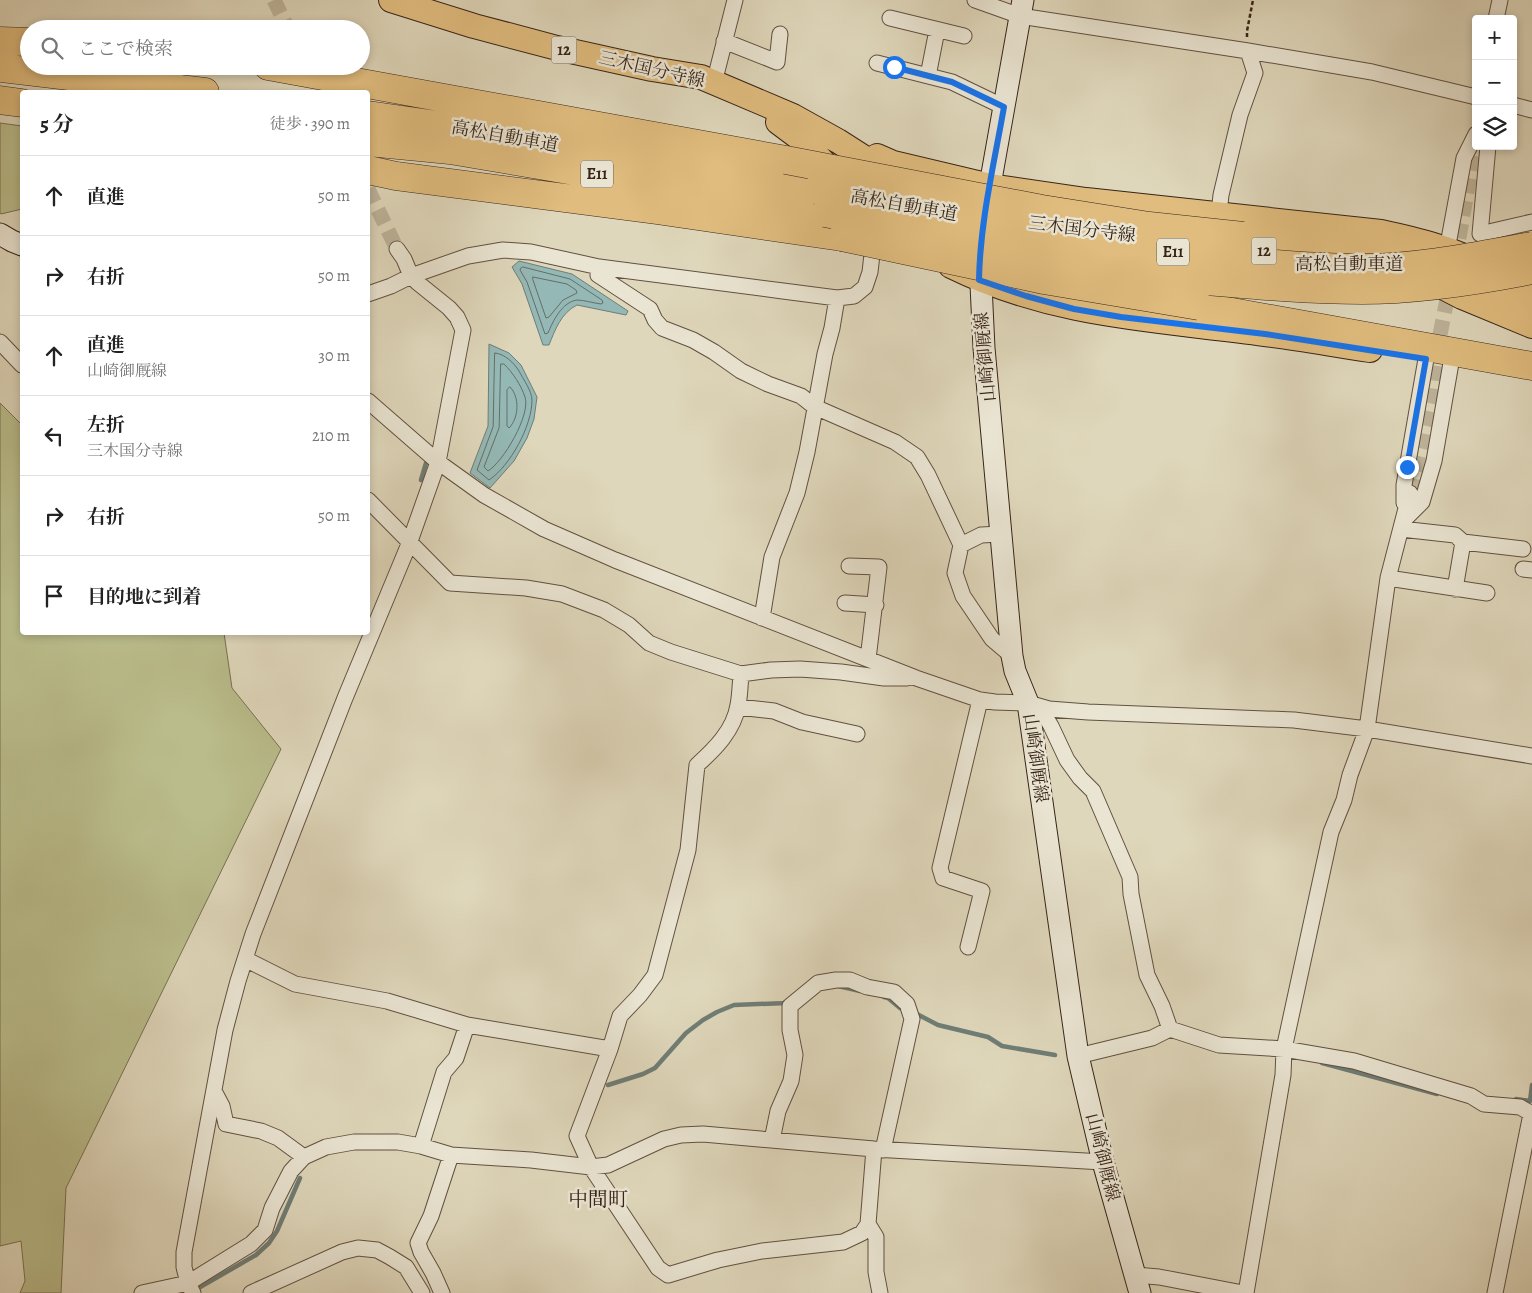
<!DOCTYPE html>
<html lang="ja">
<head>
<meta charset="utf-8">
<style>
	:root { --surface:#fff; --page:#f2f2f2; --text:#222; --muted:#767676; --line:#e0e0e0 }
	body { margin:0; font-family:Alegreya,"Noto Serif JP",serif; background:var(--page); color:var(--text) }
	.controls { position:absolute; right:15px; top:15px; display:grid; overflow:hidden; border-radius:5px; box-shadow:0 2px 8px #0003 }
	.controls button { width:45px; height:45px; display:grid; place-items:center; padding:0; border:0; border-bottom:1px solid var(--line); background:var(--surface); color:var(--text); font:25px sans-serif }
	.stop { position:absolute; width:15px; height:15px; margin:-11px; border:4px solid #1a73e8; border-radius:50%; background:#fff }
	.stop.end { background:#1a73e8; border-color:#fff; box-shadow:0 1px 5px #0008 }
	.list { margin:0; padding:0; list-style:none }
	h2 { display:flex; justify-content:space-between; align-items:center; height:65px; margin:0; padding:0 20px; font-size:21px }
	h2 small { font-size:16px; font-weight:400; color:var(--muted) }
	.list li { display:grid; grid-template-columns:32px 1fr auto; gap:15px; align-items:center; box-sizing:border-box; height:80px; padding:0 20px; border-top:1px solid var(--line) }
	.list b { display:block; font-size:19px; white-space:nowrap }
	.list p { margin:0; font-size:16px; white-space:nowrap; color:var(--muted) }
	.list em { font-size:16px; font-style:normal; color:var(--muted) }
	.icon { flex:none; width:28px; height:28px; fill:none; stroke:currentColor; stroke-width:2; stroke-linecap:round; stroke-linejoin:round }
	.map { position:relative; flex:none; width:1532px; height:1293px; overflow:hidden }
	.search { position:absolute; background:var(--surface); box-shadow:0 2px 8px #0003; left:20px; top:20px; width:350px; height:55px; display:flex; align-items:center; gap:12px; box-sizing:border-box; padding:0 18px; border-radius:28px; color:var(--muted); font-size:19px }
	.panel { position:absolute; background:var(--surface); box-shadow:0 2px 8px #0003; left:20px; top:90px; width:350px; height:545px; border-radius:5px }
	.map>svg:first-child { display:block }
</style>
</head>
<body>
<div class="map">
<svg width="1532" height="1293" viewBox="0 0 1532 1293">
	<rect width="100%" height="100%" fill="#dfd7bb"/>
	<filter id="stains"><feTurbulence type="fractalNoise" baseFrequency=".004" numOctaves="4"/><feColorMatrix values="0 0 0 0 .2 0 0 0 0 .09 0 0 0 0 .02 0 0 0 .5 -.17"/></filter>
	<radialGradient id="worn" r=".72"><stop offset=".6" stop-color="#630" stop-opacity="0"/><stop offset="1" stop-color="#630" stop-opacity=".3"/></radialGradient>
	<!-- green -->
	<path fill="#babc8b" stroke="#787052" d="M0 123 22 126V209L1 214 0 213Z
		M0 403 22 425V632L224 633 232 688 281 749 66 1188 61 1293H20L25 1281 21 1241 0 1246Z"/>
	<!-- water -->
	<path fill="#94b8b5" stroke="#6f7d76" d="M519 261 572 274 628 311 626 315 577 305C561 313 555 330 549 345H543L522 284 512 267Z
		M489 344 509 353 521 365 537 397 534 419 527 438 514 461 490 488 470 473 488 426Z"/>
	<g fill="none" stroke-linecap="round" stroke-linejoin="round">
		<!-- shore -->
		<path stroke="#666e66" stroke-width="1" d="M523 267 570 279 602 300 603 303 601 304C593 303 584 300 577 300 562 302 553 321 548 333L545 334 527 282 520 270 521 268Z
			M533 277 567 284 576 290 577 293 563 300 549 317 546 318 533 280Z
			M495 353C505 354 514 363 519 371 523 379 532 391 532 400 532 426 510 466 489 480L477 470 493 427Z
			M501 364H504C513 373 521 385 525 397 531 415 503 462 488 471L484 467 499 428Z
			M510 387C520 397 519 418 509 428L507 426V390Z"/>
		<!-- stream -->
		<path stroke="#6f7d76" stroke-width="4.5" d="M421 480 426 463
			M838 986 860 991
			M884 997 888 998 900 1008
			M915 1013 938 1025 988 1037 1002 1046 1055 1055
			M1322 1063 1437 1094
			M608 1085 643 1074 655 1068 686 1033 703 1020 717 1012 734 1005 787 1003
			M1516 1099 1530 1101 1532 1085
			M195 1290 256 1255 269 1243 277 1231 300 1178"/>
		<!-- street-tunnel -->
		<path stroke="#bdb39a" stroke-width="15" stroke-dasharray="15 8" stroke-linecap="butt" d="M274 0 288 29
			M368 189 397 249
			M1455 261 1474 152
			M1410 493 1431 403 1439 340 1450 284"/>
		<!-- street casing -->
		<g stroke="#615141" stroke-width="17">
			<path id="street" d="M975 0 1020 16 1248 51 1372 72 1476 97
				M890 18 964 36
				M1496 19 1500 0
				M724 41 777 62 780 34
				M877 63 952 82 1004 107
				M928 76 937 30
				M714 83 735 0
				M1513 105 1532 110
				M1488 146 1480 234 1532 222
				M1219 213 1221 195 1240 115 1255 73 1248 51
				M397 249 404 259 411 276 418 283 449 308 457 317 463 330 438 462 409 544 345 698 253 934 238 981 225 1030 184 1252V1267L188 1283 251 1244 265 1230 272 1208 291 1171 304 1157 326 1147 354 1142H398L421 1146 451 1155 531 1160 591 1167 608 1165 664 1139 681 1135 703 1134 874 1149 1103 1162
				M1447 250 1464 158 1476 134
				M599 267 598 275 650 309 655 320 662 328 693 340 714 352 741 371 768 384 801 396 815 407 895 442 917 457 928 475 961 545
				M368 294 391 286 411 276 468 256 503 250 531 252 599 267 783 291 837 298 854 296 865 287 870 272 874 237
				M0 342 22 365
				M368 401 438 462 484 495 544 529 615 560 916 678 980 700 995 702 1028 703 1049 709 1088 712 1294 720 1367 729 1532 756
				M368 500 450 583 526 588 562 594 604 610 629 625 649 643 671 652 741 674 771 670 800 669 841 672 884 678H907
				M1404 503V485L1426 359
				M1404 520 1422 502 1434 461 1451 363
				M1401 529 1455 535 1463 542 1523 549
				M1001 534 981 535 961 545 955 573 963 596 992 639 1012 656
				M849 566 879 567 868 659
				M1523 569 1532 570
				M1388 578 1487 593
				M1455 589 1463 542
				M845 603 876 605
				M762 618 772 557 797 493 807 452 825 354 832 328 837 298
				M741 674C740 685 740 695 738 705 734 730 715 749 697 765L688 850 655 975 640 995 620 1016 610 1049 577 1136 591 1167 658 1268 668 1275 718 1260 762 1251 843 1242 862 1233 868 1224 874 1149
				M1039 706 1051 726 1067 760 1080 778 1093 791 1130 877 1131 894 1147 975 1162 1006 1170 1029
				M738 707 774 711 802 722 857 734
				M968 947 982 891 943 878 940 868 980 700
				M245 959 295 984 387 1001 467 1025 610 1049
				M1078 1056 1152 1038 1170 1029 1219 1045 1284 1049 1354 1061 1471 1096 1484 1104 1520 1107 1532 1114
				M214 1091 222 1106 226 1124 261 1131 278 1138 304 1157
				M772 1140 778 1111 791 1081 795 1055 790 1030V1006L818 983 836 980H850L867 987 894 992 907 1004 912 1019 883 1150
				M421 1146 444 1072 456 1058 467 1025
				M868 1224 876 1237V1272L880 1293
				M1135 1275 1159 1277 1243 1293
				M142 1293 188 1283 193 1293
				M251 1293 342 1252 358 1248 377 1250 390 1257 406 1267 422 1293
				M442 1293 433 1273 421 1252 418 1243 431 1216 451 1155
				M1246 1293 1283 1075 1284 1049 1331 832 1344 800 1350 775 1367 729 1388 578 1410 493
				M1495 1293 1531 1114"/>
		</g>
		<!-- secondary casing -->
		<g stroke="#372418" stroke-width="23">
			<path id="secondary" d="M987 202 1023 0
				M0 234 12 241 22 245
				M980 264 984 348 1012 656 1015 671 1028 703 1078 1056 1103 1162 1140 1293"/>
		</g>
		<!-- primary casing -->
		<g stroke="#372418" stroke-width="26">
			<path id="primary" d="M391 0 474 26 557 48 652 69 701 77 793 116 838 141 899 180
				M778 122 802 140 836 175
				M877 156 893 163 990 186 1086 200 1381 232C1417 240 1452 248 1484 266 1501 275 1516 288 1532 299
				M951 266C1055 317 1154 319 1265 334 1300 338 1335 345 1370 350
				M1431 281 1462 297 1532 326"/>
		</g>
		<!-- highway casing -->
		<g stroke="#372418" stroke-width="29">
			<path id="highway" d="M0 41 29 42
				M268 66 786 160
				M0 68 205 92
				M0 100 22 103
				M368 115 458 128 816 190
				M368 142 450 150 825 213
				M368 170 396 176 658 210 842 237
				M1243 236C1304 242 1367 243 1426 259 1464 270 1496 298 1532 313
				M1199 306 1532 366"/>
		</g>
		<!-- path -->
		<path stroke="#372418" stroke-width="2.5" stroke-dasharray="4 2.5" stroke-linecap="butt" d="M1247 37V31L1253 0"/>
		<!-- street -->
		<use href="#street" stroke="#eae5d3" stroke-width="15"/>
		<!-- secondary -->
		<use href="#secondary" stroke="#eae5d3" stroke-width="21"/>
		<!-- primary -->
		<use href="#primary" stroke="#e0bc7e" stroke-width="24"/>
		<!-- highway -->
		<use href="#highway" stroke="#e0bc7e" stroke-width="28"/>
		<!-- highway-bridge casing -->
		<g stroke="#372418" stroke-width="29" stroke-linecap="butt">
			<path id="highway-bridge" d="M786 160 1042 209 1149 226 1243 236
				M816 190 1187 255C1245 262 1303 268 1362 268 1419 268 1476 256 1532 246
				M825 213 1183 279C1243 284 1303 290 1362 290 1419 290 1476 281 1532 270
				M842 237 1044 280 1199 306"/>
		</g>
		<!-- highway-bridge -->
		<use href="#highway-bridge" stroke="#e0bc7e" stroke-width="28"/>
	</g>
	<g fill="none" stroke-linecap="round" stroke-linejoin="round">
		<!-- route -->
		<path stroke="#1a73e8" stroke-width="6" d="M894 67 952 82 1004 107C994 164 980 222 979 280L1026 296 1074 309 1121 317 1265 334 1426 359 1407 467"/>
	</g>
	<g text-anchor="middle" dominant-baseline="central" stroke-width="5" stroke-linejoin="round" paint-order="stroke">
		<!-- shield labels -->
		<g fill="#eae5d3" stroke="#6d5e50" stroke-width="1">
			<rect x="551.5" y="36.5" width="25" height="27" rx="4"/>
			<rect x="581" y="160.5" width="32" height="27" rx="4"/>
			<rect x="1251.5" y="237.5" width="25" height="27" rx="4"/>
			<rect x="1157" y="238.5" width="32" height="27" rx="4"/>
		</g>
		<g font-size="16" font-weight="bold" fill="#372418">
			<text x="564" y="50">12</text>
			<text x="597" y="174">E11</text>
			<text x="1264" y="251">12</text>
			<text x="1173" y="252">E11</text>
		</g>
		<!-- street labels -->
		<g font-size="18" fill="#372418" stroke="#eae5d3">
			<text transform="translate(652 69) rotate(13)">三木国分寺線</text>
			<text transform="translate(505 136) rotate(10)">高松自動車道</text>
			<text transform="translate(904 205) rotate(10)">高松自動車道</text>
			<text transform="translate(1082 229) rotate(7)">三木国分寺線</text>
			<text x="1349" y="264">高松自動車道</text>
			<text transform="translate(985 357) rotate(-95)">山崎御厩線</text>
			<text transform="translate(1036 758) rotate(82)">山崎御厩線</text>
			<text transform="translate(1103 1157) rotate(76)">山崎御厩線</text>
		</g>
		<!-- quarter labels -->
		<g font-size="20" fill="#372418" stroke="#eae5d3">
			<text x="598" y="1199">中間町</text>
		</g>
	</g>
	<rect width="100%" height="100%" filter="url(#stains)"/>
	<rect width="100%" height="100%" fill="url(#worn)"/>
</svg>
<div class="controls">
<button>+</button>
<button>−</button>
<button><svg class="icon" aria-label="layers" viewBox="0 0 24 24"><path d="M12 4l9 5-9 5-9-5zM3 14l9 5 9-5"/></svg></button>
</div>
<div class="stop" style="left:894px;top:67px"></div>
<div class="stop end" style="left:1407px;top:467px"></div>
<div class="search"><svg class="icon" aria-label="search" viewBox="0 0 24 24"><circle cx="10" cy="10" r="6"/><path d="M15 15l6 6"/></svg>ここで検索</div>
<section class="panel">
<h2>5 分<small>徒歩 · 390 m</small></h2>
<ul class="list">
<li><svg class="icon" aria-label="ahead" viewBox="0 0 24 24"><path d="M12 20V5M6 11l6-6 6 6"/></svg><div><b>直進</b></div><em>50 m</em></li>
<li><svg class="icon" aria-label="right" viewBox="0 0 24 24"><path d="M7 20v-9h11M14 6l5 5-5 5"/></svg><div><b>右折</b></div><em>50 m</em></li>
<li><svg class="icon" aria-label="ahead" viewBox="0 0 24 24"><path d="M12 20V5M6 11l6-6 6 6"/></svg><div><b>直進</b><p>山崎御厩線</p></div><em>30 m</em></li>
<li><svg class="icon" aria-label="left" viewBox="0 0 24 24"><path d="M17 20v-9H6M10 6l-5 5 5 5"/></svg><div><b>左折</b><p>三木国分寺線</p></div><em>210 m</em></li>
<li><svg class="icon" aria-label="right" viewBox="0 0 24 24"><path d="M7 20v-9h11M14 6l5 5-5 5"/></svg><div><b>右折</b></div><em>50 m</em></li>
<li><svg class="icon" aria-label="arrive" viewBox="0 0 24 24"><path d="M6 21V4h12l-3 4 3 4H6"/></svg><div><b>目的地に到着</b></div></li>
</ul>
</section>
</div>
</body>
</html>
